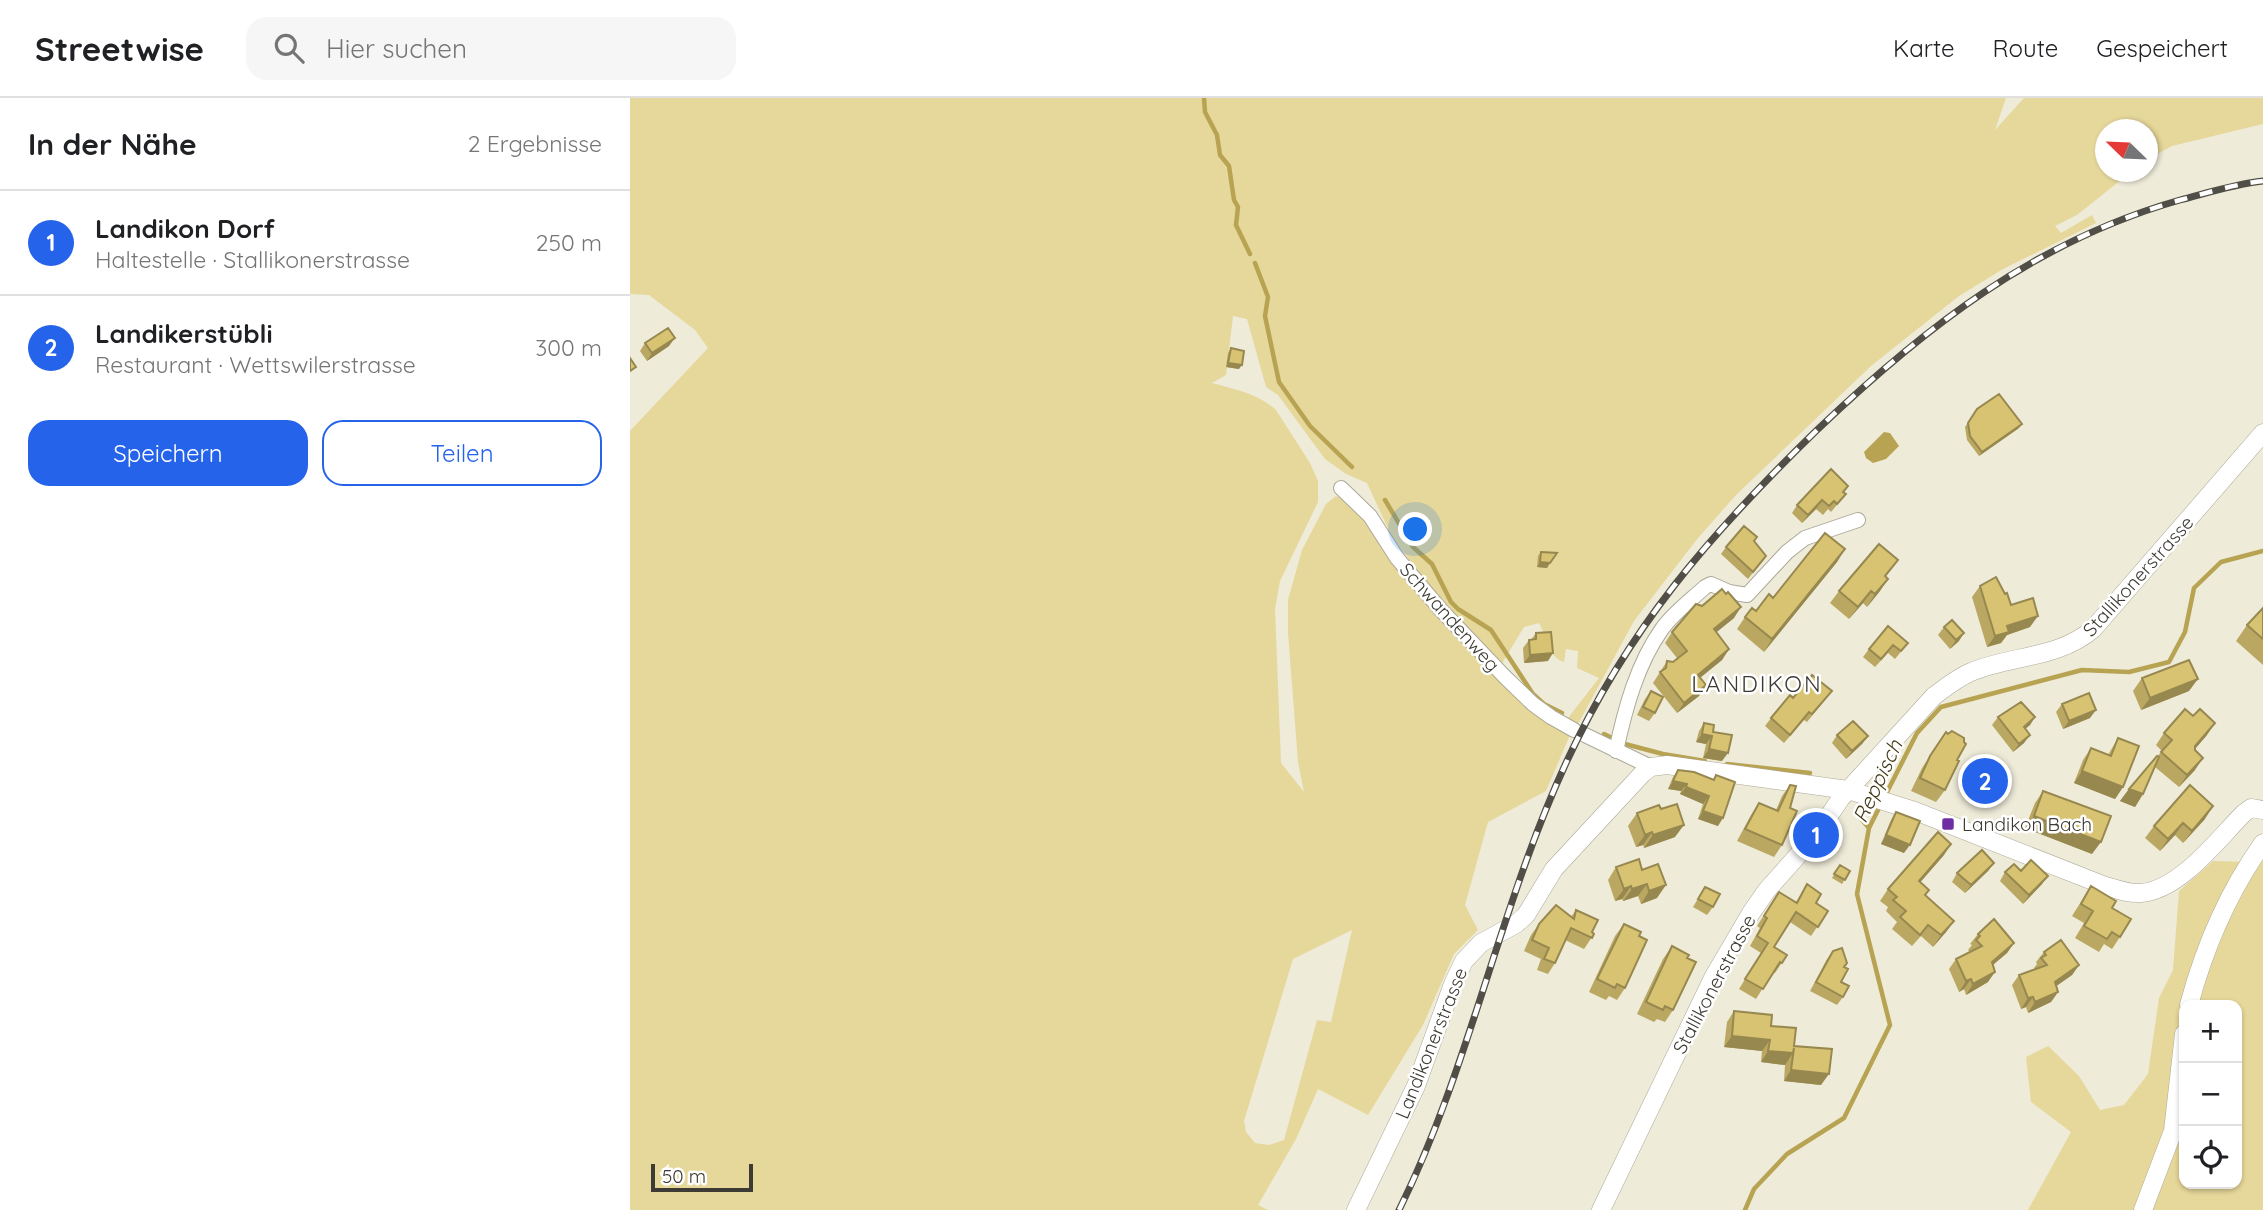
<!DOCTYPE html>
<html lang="de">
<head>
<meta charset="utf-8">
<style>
	:root { --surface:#fff; --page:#f6f6f6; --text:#202124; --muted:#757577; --line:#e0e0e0; --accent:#2563eb }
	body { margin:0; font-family:Quicksand,sans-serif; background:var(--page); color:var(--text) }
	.controls { position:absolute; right:21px; bottom:21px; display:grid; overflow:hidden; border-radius:14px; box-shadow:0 2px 5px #0004 }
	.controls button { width:63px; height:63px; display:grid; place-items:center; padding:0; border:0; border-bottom:2px solid var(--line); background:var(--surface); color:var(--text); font:35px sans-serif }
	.compass { position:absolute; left:1465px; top:21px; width:63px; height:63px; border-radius:50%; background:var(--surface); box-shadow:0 2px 5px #0004; rotate:293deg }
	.scale { position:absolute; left:21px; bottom:18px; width:102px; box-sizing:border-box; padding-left:7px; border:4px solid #3d3b34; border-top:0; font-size:19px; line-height:24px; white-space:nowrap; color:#3d3b34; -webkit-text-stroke:5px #fff; paint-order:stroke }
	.you { position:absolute; left:786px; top:432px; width:24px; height:24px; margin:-18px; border:5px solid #fff; border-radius:50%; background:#1a73e8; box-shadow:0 0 0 10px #1a73e833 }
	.badge { display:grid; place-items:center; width:46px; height:46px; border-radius:50%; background:var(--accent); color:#fff; font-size:23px; font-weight:700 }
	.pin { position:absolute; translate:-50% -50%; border:4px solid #fff; box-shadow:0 2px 7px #0006 }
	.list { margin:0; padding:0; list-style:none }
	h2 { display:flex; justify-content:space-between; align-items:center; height:91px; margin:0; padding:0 28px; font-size:30px }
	h2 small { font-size:23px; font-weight:400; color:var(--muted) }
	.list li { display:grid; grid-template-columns:46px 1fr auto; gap:21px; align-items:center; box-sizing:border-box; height:105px; padding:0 28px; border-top:2px solid var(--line) }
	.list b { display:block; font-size:26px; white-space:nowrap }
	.list p { margin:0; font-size:23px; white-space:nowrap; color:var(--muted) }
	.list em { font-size:23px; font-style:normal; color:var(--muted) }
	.actions { display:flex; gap:14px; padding:21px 28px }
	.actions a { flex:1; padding:16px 0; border:2px solid var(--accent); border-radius:21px; text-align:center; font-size:24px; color:var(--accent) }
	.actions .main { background:var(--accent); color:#fff }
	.icon { flex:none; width:38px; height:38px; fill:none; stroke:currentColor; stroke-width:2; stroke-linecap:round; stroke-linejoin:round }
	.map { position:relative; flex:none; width:1633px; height:1112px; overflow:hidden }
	header { display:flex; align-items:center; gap:42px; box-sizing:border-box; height:98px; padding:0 35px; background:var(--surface); border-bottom:2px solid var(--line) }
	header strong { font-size:33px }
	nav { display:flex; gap:38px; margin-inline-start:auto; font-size:24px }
	.search { width:490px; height:63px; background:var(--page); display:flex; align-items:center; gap:18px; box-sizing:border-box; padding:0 24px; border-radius:21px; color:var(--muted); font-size:26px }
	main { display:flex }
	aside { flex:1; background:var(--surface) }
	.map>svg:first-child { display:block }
</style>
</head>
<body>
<header>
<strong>Streetwise</strong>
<div class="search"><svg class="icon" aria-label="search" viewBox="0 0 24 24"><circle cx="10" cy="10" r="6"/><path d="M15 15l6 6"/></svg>Hier suchen</div>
<nav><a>Karte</a><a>Route</a><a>Gespeichert</a></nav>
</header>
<main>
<aside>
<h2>In der Nähe<small>2 Ergebnisse</small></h2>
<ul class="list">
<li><span class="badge">1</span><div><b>Landikon Dorf</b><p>Haltestelle · Stallikonerstrasse</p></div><em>250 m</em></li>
<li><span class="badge">2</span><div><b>Landikerstübli</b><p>Restaurant · Wettswilerstrasse</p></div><em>300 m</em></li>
</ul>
<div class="actions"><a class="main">Speichern</a><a>Teilen</a></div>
</aside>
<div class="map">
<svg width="1633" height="1112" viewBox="0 0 1633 1112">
	<rect width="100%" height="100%" fill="#efebd9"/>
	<!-- green -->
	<path fill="#e6d79a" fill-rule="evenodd" d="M0 0H1376L1365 32 1394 0H1633V26L1542 48 1518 61V32H1476V74H1501L1447 117 1425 128 1431 135 1462 117 1466 125 1373 171 1329 198 1241 268 1106 397 1068 440 1004 523 948 626 938 620 969 580 947 570 948 553 936 551 934 564C918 559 917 539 909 525L894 529 871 567 805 495 762 439 737 385 716 376 695 361 648 297 636 289 617 221 603 218 596 277 582 285C604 291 629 296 646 312L680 365 688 383V404L650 483 645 511 651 665 674 694 668 664 664 612 658 535V502L672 452 696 406 706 398C730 406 743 430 754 451L940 637 916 693 858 724 835 807 848 832 824 856 793 927 738 1017 688 991 666 1041 628 1107 638 1112H0V333L78 250 65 232 19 197 0 196ZM722 832 701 924 687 922 654 1042 639 1047 625 1045 616 1034 614 1023 663 861Z
		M1633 742V1112H1398L1441 1034 1401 1004 1396 959 1418 948 1449 978 1470 1012 1494 1007 1518 976 1529 900 1543 872 1549 793 1583 763 1622 764ZM1554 907H1607V1086H1554Z"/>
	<!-- water -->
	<path fill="#b7a352" d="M1254 334 1260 335 1269 348 1256 361 1243 365 1236 360 1234 354Z"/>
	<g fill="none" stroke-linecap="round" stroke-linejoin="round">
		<!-- stream -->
		<path stroke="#b7a352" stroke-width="4.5" d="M574 0 575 14 587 37 590 57 599 68 604 102 608 109 606 127 620 156
			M625 165 638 199 635 218 649 284 680 328 722 369
			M755 402 783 449 802 466 821 504 828 511 861 532 903 596 914 606 932 615
			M974 636 982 640
			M995 646 1033 656 1075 663
			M1097 666 1180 675
			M1255 698 1287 635 1311 609 1452 572 1499 574 1539 564 1555 534 1564 490 1591 464 1633 453
			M1225 714 1239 730
			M1115 1112 1124 1091 1157 1056 1214 1020 1260 927 1227 796 1239 730 1251 706"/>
		<!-- minor casing -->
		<g stroke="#aca897" stroke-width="16">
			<path id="minor" d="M711 390 740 418 767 460 811 512 875 579 903 606 921 619 944 632
				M955 637 1021 669
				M986 653C995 611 1007 566 1032 531 1043 515 1061 502 1075 489L1081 486 1099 494 1117 497 1157 454 1175 440 1228 422"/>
		</g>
		<!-- tertiary casing -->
		<g stroke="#aca897" stroke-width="19">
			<path id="tertiary" d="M1559 907C1574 851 1599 793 1633 745
				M726 1112 786 988 823 886 834 863 851 845 886 826 896 817 924 771 1013 675 1021 669 1037 667 1218 692 1285 713 1473 787C1486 791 1498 796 1511 795 1550 792 1588 741 1614 715L1621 710 1633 712
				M971 1112 1084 878 1121 815 1137 792 1186 737 1211 700 1304 598C1316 589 1327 580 1341 574 1381 557 1428 561 1463 531L1633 335
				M1513 1112 1543 1033 1554 936"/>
		</g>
		<!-- minor -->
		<use href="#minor" stroke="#fff" stroke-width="14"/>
		<!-- tertiary -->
		<use href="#tertiary" stroke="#fff" stroke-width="18"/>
		<!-- rail casing -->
		<g stroke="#504e46" stroke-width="7">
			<path id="rail" d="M769 1112C840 969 869 810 936 665 998 530 1081 435 1187 332 1294 230 1405 143 1550 102 1577 95 1605 86 1633 83"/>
		</g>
		<!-- rail -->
		<use href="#rail" stroke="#fff" stroke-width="4.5" stroke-dasharray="13" stroke-linecap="butt"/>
	</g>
	<!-- wall -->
	<path fill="#baa862" d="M15 245 39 248 17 263 10 253Z
		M601 250 609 271 596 269 598 255Z
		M1347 311 1389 330 1349 358 1337 342 1335 329Z
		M1218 388 1214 394 1216 396 1201 414 1198 411 1193 417 1186 411 1172 425 1162 415 1167 407Z
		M1124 443 1136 458 1118 481 1091 456 1096 449Z
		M1215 451 1207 464 1134 554 1107 531 1115 519Z
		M911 454 917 470 907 469 908 458Z
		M1256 478 1250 493 1237 509 1233 505 1219 521 1200 505 1209 493Z
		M1350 488 1381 507 1400 529 1377 537 1371 545 1357 549 1342 499Z
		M1633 510V567L1606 543 1617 527Z
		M1104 520 1086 534 1099 551 1092 562 1070 580 1076 587 1069 598 1047 615 1023 585 1037 563 1043 564 1047 560 1035 545 1042 534Z
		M1314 529 1329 543 1320 551 1308 537Z
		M906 535 918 563 894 565 893 550 899 542H901Z
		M1278 545 1265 561 1258 555 1245 569 1233 559 1239 551Z
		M1512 580 1559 593 1511 612 1503 593Z
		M1021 593 1025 615 1019 623 1007 617 1015 601Z
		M1163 600 1196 601 1177 624 1174 622 1154 645 1135 628 1141 620Z
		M1432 606 1460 620 1433 631 1426 614Z
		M1368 619H1405L1400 627 1395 631 1394 645 1383 654 1362 627Z
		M1074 625 1083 634 1092 663 1073 660 1076 646 1066 644 1069 633Z
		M1316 634 1334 644 1315 692 1306 704 1281 693 1292 670Z
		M1534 635 1577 637 1565 651V672L1549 689 1525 669 1513 696 1505 709 1490 703 1499 691 1532 653 1526 647Z
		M1207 637 1238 638 1232 646 1216 661 1202 645Z
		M1488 640 1493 689 1485 701 1444 685 1453 662 1461 650 1478 657Z
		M1354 662 1359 704 1338 696 1348 670Z
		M1048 672 1083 682 1086 677 1088 728 1068 721 1073 706 1050 696 1051 693 1038 691 1043 679Z
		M1160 687V710L1152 747 1144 759 1107 743 1121 717 1129 705 1146 712 1152 698Z
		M1413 693 1462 756 1395 730 1405 705Z
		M1266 714 1274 755 1251 746 1261 722Z
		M1007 715 1045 739 1014 750 1013 747 1006 749 998 728Z
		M1575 721 1553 745 1545 737 1530 753 1515 740 1524 728Z
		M1314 757 1290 784 1299 792 1295 798 1324 823 1316 834 1303 849 1291 838 1282 848 1262 831 1267 824 1256 813 1258 809 1250 803 1258 791Z
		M1364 765 1358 773 1335 795 1322 784 1327 775Z
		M1210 767 1220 773 1212 786 1202 780Z
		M986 769 1012 772 1027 800 1011 806 1008 798 993 803 992 801 985 803 978 782Z
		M1391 773 1412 786 1393 806 1370 783 1375 774Z
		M1177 786 1186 805 1198 813 1181 838 1160 824 1144 849 1157 857 1145 875 1143 874 1126 901 1109 891 1131 855 1120 848 1130 830 1127 828 1149 794 1166 804Z
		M1461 788 1482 810 1490 839 1482 851 1474 846 1469 854 1445 840 1454 825 1442 818Z
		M1075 789 1083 809 1077 817 1063 809Z
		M946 812 964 836 954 851 935 842 925 865 918 876 907 872 911 861 894 853 901 837 909 826 941 819Z
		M994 826 1009 838 995 890 987 902 979 898 976 902 959 894 985 838Z
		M1348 836 1384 845 1377 855 1363 867 1358 884 1336 897 1334 891 1329 894 1319 871 1326 861 1340 854 1338 852 1342 847 1340 846Z
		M1042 848 1057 860 1043 912 1035 924 1027 921 1024 924 1007 916 1033 861Z
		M1203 853 1214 869 1211 884 1213 899 1207 907 1180 893 1197 861Z
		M1414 854 1449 867 1442 877 1426 888 1428 894 1421 904 1398 915 1396 909 1391 911 1382 887 1389 877 1405 872 1404 870 1407 866 1406 864Z
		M1104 913 1141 928 1164 948 1191 987 1154 983 1155 967 1131 964 1132 953 1094 949 1097 924Z"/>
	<!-- shaded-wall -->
	<path fill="#978850" d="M45 240 39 248 17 263 22 255Z
		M598 265 612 267 609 271 596 269Z
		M1392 326 1389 330 1349 358 1352 354Z
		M1192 402 1186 411 1172 425 1178 417Z
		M1215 451 1207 464 1134 554 1142 541Z
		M910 464 920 465 917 470 907 469Z
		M1258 481 1250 493 1237 509 1245 496Z
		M1241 493 1233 505 1219 521 1228 509Z
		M1111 509 1104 520 1077 542 1084 531Z
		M1408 518 1400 529 1377 537 1371 545 1357 549 1365 538 1377 528Z
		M1334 535 1329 543 1320 551 1326 542Z
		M1099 551 1092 562 1061 587 1068 577Z
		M923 555 918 563 894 565 900 557Z
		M1568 581 1559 593 1511 612 1520 600Z
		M1076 587 1069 598 1047 615 1054 605Z
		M1466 612 1460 620 1433 631 1439 623Z
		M1405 619 1400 627 1388 637 1394 629Z
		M1585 625 1577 637 1557 660 1565 648Z
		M1072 636 1082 638 1076 646 1066 644Z
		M1400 637 1394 645 1383 654 1389 646Z
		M1238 638 1232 646 1216 661 1222 653Z
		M1079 651 1098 655 1092 663 1073 660Z
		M1573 660 1565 672 1549 689 1557 677Z
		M1452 673 1493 689 1485 701 1444 685Z
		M1043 683 1057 686 1051 693 1038 691Z
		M1344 688 1365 696 1359 704 1338 696Z
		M1056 689 1079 698 1073 706 1050 696Z
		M1499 691 1513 696 1505 709 1490 703Z
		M1583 708 1575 721 1553 745 1562 733Z
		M1073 713 1093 720 1088 728 1068 721Z
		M1404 718 1471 744 1462 756 1395 730Z
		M1553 725 1545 737 1530 753 1538 741Z
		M1054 727 1045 739 1014 750 1023 737Z
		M1022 734 1013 747 1006 749 1015 737Z
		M1256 737 1280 747 1274 755 1251 746Z
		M1321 746 1314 757 1281 795 1289 783Z
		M1364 765 1358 773 1335 795 1341 787Z
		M1418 778 1412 786 1393 806 1399 797Z
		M1017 786 1008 798 993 803 1002 791Z
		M1036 787 1027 800 1011 806 1019 793Z
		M1001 788 992 801 985 803 994 791Z
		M1324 823 1316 834 1303 849 1311 837Z
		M1384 845 1377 855 1354 874 1362 864Z
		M1449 867 1442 877 1418 894 1425 884Z
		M1365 874 1358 884 1336 897 1343 886Z
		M1341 881 1334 891 1329 894 1336 883Z
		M1428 894 1421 904 1398 915 1405 904Z
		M1403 899 1396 909 1391 911 1398 900Z
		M1102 938 1140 942 1132 953 1094 949Z
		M1138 953 1163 955 1155 967 1131 964Z
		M1161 972 1199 976 1191 987 1154 983Z"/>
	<!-- building -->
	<path fill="#d8c372" stroke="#978850" stroke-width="2" d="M38 230 45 240 22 255 15 245Z
		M601 250 614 253 612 267 598 265Z
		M0 260 6 269 0 273Z
		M1369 296 1392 326 1352 354 1340 338 1338 325 1347 311Z
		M1201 371 1218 388 1213 394 1216 396 1207 406 1204 403 1199 408 1192 402 1178 417 1167 407Z
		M1114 428 1127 439 1124 443 1136 458 1123 474 1096 449Z
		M1195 435 1215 451 1142 541 1115 519 1122 510 1126 513 1139 496 1143 500Z
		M1249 446 1268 462 1255 478 1258 481 1245 496 1241 493 1228 509 1209 493Z
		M911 454 927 455 920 465 910 464Z
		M1366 479 1375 496 1377 495 1381 507 1403 500 1408 518 1377 528 1379 534 1365 538 1350 488Z
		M1092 491 1096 496 1098 494 1111 509 1084 531 1099 551 1068 577 1076 587 1054 605 1030 574 1036 570 1037 563 1043 564 1057 553 1042 534 1066 506 1072 508Z
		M1633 510V541L1617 527Z
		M1322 522 1334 535 1326 542 1314 529Z
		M1258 528 1278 545 1271 553 1263 547 1251 561 1239 551Z
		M921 534 923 555 900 557 899 542 906 541V535Z
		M1559 562 1568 581 1520 600 1512 580Z
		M1182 577 1202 593 1182 616 1179 614 1160 637 1141 620 1160 597 1163 600Z
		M1021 593 1033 599 1025 615 1013 609Z
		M1459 595 1466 612 1439 623 1432 606Z
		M1391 604 1405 619 1394 629 1400 637 1389 646 1368 619Z
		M1555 611 1563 618 1570 611 1585 625 1565 648V652L1573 660 1557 677 1531 654 1542 642 1534 635Z
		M1223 623 1238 638 1222 653 1207 637Z
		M1074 625 1084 627 1083 634 1102 637 1098 655 1079 651 1082 638 1072 636Z
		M1322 633 1334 640V644L1336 646 1327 662 1329 663 1315 692 1290 680 1300 658 1316 634 1318 636Z
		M1488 640 1509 648 1493 689 1452 673 1461 650 1481 658Z
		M1527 658 1529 659 1513 696 1499 691Z
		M1354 662 1374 673 1365 696 1344 688Z
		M1048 672 1064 674 1084 682 1086 677 1105 684 1093 720 1073 713 1079 698 1056 689 1057 686 1043 683Z
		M1160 687 1166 688 1160 710 1167 713 1152 747 1115 731 1129 705 1148 713Z
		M1560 687 1583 708 1562 733 1553 725 1538 741 1524 728Z
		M1413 693 1481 718 1471 744 1404 718Z
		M1047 706 1054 727 1023 737 1022 734 1015 737 1007 715 1029 707 1031 711Z
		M1266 714 1290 723 1280 747 1256 737Z
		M1308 734 1321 746 1289 783 1299 792 1295 797 1324 823 1311 837 1298 827 1290 837 1270 819 1276 813 1263 802 1267 799 1258 791Z
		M1352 752 1364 765 1341 787 1327 775Z
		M1009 761 1012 772 1028 766 1036 787 1019 793 1017 786 1002 791 1001 788 994 791 986 769Z
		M1401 762 1418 778 1399 797 1375 774 1384 766 1391 773Z
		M1210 767 1220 773 1215 782 1204 776Z
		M1177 786 1191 796 1186 805 1198 813 1188 829 1166 814 1144 849 1157 857 1152 865 1150 864 1133 891 1115 881 1138 845 1127 838 1137 820 1134 818 1149 794 1167 805Z
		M1461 788 1486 803 1482 810 1501 821 1490 839 1482 834 1477 841 1454 828 1463 813 1451 806Z
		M1075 789 1090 796 1083 809 1068 801Z
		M926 807 944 821 946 812 968 822 962 834 964 836 962 840 941 830 925 865 914 861 919 850 902 842 909 826Z
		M1364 821 1384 845 1362 864 1365 874 1343 886 1341 881 1336 883 1326 861 1352 848 1346 842 1350 838 1348 836Z
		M994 826 1011 834 1009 838 1017 842 995 890 987 886 985 890 967 881Z
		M1431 842 1449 867 1425 884 1428 894 1405 904 1403 899 1398 900 1389 877 1417 867 1411 860 1416 857 1414 854Z
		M1042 848 1059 857 1057 860 1066 864 1043 912 1035 908 1033 912 1016 904Z
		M1212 850 1217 865 1214 869 1218 871 1211 884 1219 888 1213 899 1186 884 1203 853Z
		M1104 913 1142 917 1141 928 1166 930 1164 948 1202 951 1199 976 1161 972 1164 950 1163 955 1138 953 1140 942 1102 938Z"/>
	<!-- markers -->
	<rect fill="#6e2da2" stroke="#fff" stroke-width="2.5" x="1311" y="719" width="14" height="14" rx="3.5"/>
	<g text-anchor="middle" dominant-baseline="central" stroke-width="5" stroke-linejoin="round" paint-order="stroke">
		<!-- street labels -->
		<g font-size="19" fill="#3d3b34" stroke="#fff">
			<text transform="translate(1508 478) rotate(-48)">Stallikonerstrasse</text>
			<text transform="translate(820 519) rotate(48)">Schwandenweg</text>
			<text transform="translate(1084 886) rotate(-62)">Stallikonerstrasse</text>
			<text transform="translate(801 945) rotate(-68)">Landikonerstrasse</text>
		</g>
		<!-- poi labels -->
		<g font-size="19" fill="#3d3b34" stroke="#fff" text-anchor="start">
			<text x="1332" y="726">Landikon Bach</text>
		</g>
		<!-- water labels -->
		<g font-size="21" font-style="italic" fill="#433b17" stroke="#fff">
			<text transform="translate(1247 683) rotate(-65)">Reppisch</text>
		</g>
		<!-- quarter labels -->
		<g font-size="23" letter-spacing="2" fill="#3d3b34" stroke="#fff">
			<text x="1127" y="585">LANDIKON</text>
		</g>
	</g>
</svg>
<div class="controls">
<button>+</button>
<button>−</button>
<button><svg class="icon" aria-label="locate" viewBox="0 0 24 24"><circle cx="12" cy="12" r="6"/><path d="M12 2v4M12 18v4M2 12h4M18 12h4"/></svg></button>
</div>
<svg class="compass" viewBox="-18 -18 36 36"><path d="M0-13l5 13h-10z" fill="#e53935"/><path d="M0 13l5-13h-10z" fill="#757577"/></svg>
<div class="scale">50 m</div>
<div class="you"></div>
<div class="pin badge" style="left:1186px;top:737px">1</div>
<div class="pin badge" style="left:1355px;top:683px">2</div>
</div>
</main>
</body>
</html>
